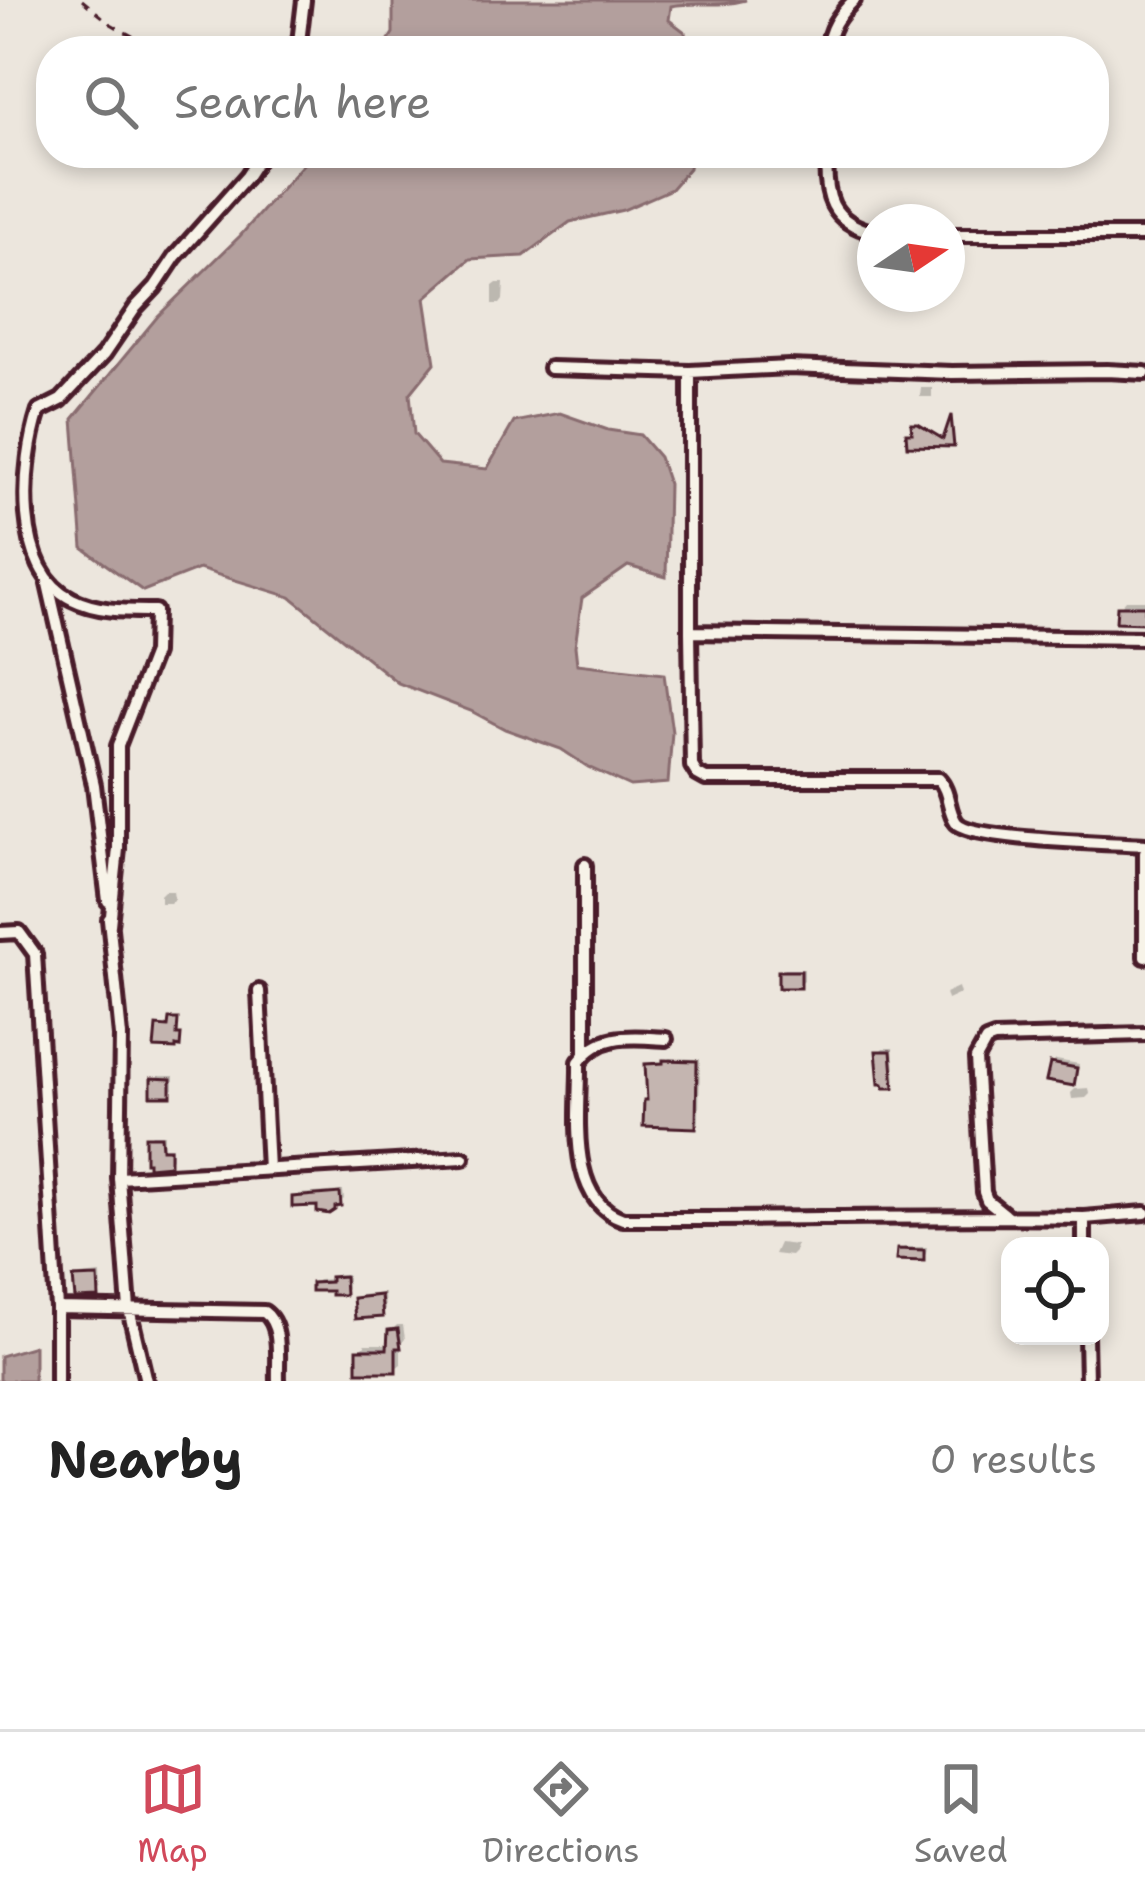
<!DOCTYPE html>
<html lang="en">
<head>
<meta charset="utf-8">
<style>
	:root { --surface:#fff; --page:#f2f2f2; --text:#222; --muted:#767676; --line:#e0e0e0; --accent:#d1495b }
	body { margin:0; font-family:"Shantell Sans",sans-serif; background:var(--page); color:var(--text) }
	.controls { position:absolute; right:36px; bottom:36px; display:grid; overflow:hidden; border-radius:24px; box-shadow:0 6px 18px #0003 }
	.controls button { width:108px; height:108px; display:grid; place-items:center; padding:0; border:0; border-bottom:3px solid var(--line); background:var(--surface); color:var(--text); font:60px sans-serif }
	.compass { position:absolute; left:857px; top:204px; width:108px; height:108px; border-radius:50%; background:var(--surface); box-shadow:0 6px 18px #0003; rotate:77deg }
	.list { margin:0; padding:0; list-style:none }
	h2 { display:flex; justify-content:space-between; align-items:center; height:156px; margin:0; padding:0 48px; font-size:51px }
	h2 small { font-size:39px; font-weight:400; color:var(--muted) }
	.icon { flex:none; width:66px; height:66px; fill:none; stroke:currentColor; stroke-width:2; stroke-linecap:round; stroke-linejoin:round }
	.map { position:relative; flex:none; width:1145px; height:1381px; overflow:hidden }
	.search { position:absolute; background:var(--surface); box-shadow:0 6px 18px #0003; left:36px; right:36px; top:36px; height:132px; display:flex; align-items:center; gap:30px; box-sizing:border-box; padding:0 42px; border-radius:48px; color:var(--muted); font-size:45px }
	.sheet { height:348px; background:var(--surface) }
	nav { display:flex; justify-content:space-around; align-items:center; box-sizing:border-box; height:168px; border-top:3px solid var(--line); background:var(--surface); font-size:33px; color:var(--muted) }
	nav a { display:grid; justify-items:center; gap:6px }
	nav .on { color:var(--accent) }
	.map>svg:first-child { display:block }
</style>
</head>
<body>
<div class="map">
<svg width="1145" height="1381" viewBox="0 0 1145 1381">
	<rect width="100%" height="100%" fill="#ece6dd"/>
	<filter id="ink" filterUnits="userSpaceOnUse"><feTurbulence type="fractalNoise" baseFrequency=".00833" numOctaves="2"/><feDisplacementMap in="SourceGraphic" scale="24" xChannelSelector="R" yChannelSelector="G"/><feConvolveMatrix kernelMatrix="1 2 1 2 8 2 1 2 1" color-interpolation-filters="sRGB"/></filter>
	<g filter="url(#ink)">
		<!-- water -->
		<path fill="#b39f9d" stroke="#896c6f" stroke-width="3" d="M393 0H746C716 8 700 1 671 6L669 20 685 32 687 51H382L393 33Z
			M313 153H691L689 168 671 189 623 210 570 222 524 256 470 259 425 298 435 363 410 394 414 434 440 464 487 469 514 422 560 413 608 430 640 435 659 457 668 484 666 577 628 566 582 598 575 646 577 664 664 674 672 732 668 783 630 786 588 767 561 749 505 729 471 711 398 683 291 597 199 569 143 591 83 548 73 419 158 316 240 236Z
			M34 1346V1381H0V1356Z"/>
		<!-- shadow -->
		<path fill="#0003" d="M497 283H504L503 300 500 304H493V286Z
			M932 388V397H920L921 388Z
			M1126 600H1145V620L1120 607Z
			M164 891H173L174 899 170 903H160V895Z
			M785 969H804V981L800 985 781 973Z
			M958 987 960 994 947 1000 945 993Z
			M883 1048H893L896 1081 893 1085 879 1052Z
			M670 1058 700 1059 699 1122 695 1125 648 1065 652 1062 667 1061Z
			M1056 1060 1079 1064 1077 1079 1073 1083 1052 1064Z
			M158 1076H174V1089L170 1093 154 1080Z
			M1089 1088 1090 1094 1086 1098 1072 1099 1071 1093 1075 1089Z
			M152 1134H164V1147H172V1158L168 1162 148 1138Z
			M343 1191 344 1199 340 1203H319L295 1198 299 1194Z
			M779 1243 796 1245 795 1252 791 1256 774 1254Z
			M904 1247H927L926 1254 922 1258 900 1250Z
			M101 1274 102 1291 98 1295 77 1280 80 1276Z
			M337 1274H347V1288L343 1292 314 1284 318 1280 332 1279Z
			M384 1293 385 1310 381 1314 356 1299 360 1295Z
			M397 1325H403L405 1339 401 1344V1364L395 1369 360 1350 366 1344H390L391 1331Z"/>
		<!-- building -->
		<path fill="#c4b5b0" stroke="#4a1f2b" stroke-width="3" d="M951 415 954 447 907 446 906 433H912L911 424H918L943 439Z
			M1117 606H1145V623L1116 622Z
			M778 971H801V988H778Z
			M169 1019H178L177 1035H181L180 1047 176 1046V1049L154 1048 156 1026 168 1027Z
			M876 1051H891L894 1088H884L883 1084H879Z
			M663 1060 697 1061 696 1128 643 1126 644 1100H647L645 1064 663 1063Z
			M1050 1063 1077 1068 1074 1086 1046 1081Z
			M151 1078 171 1079V1096H151Z
			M145 1136H161L162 1149H170V1165L148 1167V1162H145Z
			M340 1193 341 1206 335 1207V1210L329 1214 317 1212V1206L292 1207V1197Z
			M897 1249 924 1250V1261L896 1260Z
			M344 1276 345 1295H331V1291H311V1283L330 1282V1277Z
			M98 1277 99 1298 75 1299 73 1278Z
			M381 1295 383 1317 355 1319 353 1298Z
			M398 1329 401 1348H396V1372H357V1349H387L388 1330Z"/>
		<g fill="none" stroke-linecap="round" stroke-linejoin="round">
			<!-- street casing -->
			<g stroke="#4a1f2b" stroke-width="20">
				<path id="street" d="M298 51 304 0
					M827 51C829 28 838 16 854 0
					M827 153C824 196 830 222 875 233
					M947 235H1145
					M550 368 690 372 789 367 952 373 1107 371 1145 373
					M690 372V632L1145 638
					M48 584 94 785 108 901
					M690 632 692 766 697 774 706 779H938C950 791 947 809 956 822 968 840 1116 843 1145 845
					M1145 853V957
					M585 865V1054
					M109 919 121 1036 119 1178 129 1309 146 1381
					M110 925 118 849V746L154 653 155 611C127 611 98 612 72 599 13 571 22 463 39 411L61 400 104 354 136 307 155 287 175 257 247 176 262 153
					M0 933 19 932 35 954 57 1308
					M259 991 268 1169
					M666 1039C632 1037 601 1032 579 1062 580 1110 565 1200 623 1219 777 1220 930 1215 1084 1218
					M119 1178 463 1158
					M1008 1217 987 1200 984 1192 976 1059 986 1041 994 1038 1145 1034
					M1084 1246V1218L1145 1213
					M1086 1336 1087 1381
					M57 1381V1308L264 1312C283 1325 277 1360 278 1381"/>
			</g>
			<!-- path -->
			<path stroke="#4a1f2b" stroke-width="3" stroke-dasharray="9 9" stroke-linecap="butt" d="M82 0 111 24 159 51"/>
			<!-- street -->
			<use href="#street" stroke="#f7f3e8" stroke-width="10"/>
		</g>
	</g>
</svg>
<div class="controls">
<button><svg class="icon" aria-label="locate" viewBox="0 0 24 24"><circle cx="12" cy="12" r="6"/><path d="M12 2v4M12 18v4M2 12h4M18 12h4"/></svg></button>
</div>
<svg class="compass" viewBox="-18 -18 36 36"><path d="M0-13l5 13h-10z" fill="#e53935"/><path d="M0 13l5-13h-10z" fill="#767676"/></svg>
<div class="search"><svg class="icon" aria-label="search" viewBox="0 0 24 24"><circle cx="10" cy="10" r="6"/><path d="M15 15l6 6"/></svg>Search here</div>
</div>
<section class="sheet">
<h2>Nearby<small>0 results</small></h2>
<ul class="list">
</ul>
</section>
<nav>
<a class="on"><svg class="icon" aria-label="map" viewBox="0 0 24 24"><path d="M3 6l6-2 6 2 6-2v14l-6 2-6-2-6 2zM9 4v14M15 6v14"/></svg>Map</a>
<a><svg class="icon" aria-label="directions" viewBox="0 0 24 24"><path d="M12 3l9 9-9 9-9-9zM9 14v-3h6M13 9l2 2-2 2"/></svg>Directions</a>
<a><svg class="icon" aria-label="saved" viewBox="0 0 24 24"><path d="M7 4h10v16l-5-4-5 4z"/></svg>Saved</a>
</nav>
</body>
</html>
